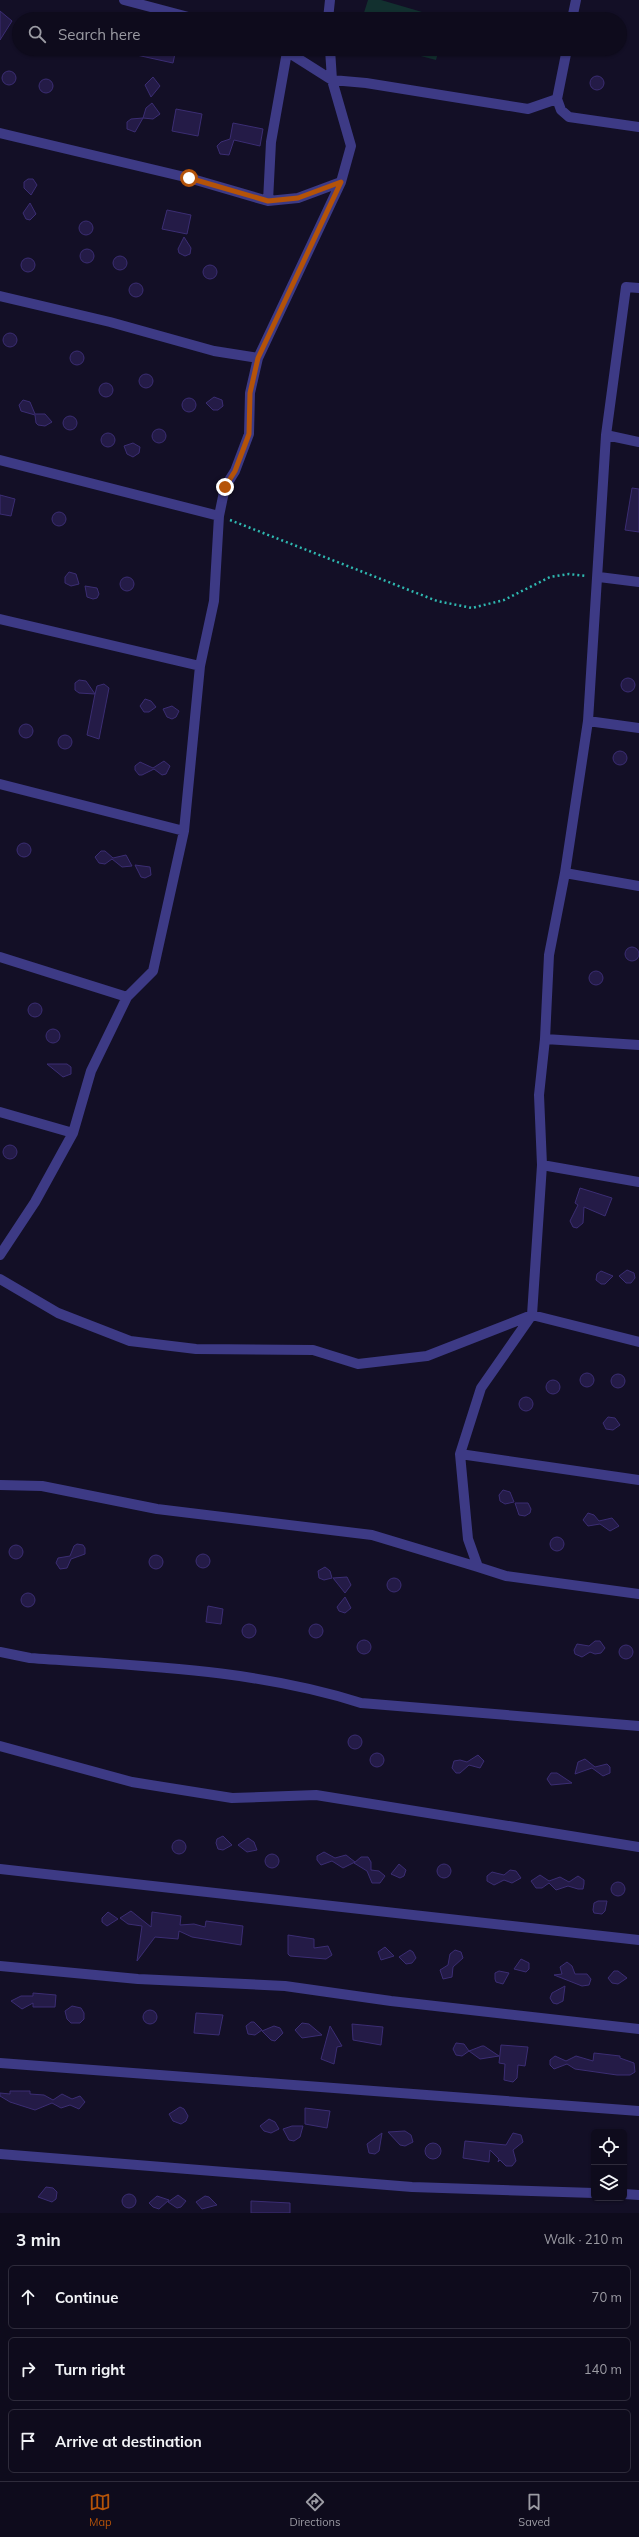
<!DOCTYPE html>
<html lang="en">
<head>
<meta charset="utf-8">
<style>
	:root { --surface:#0e0b1c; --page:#171425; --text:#f1f3f6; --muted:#9b9ba3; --line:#2e2b3b; --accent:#b45309 }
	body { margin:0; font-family:Mulish,sans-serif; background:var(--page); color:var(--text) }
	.controls { position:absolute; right:12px; bottom:12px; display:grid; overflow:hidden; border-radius:6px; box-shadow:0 1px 3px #0004 }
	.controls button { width:36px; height:36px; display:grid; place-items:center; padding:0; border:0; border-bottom:1px solid var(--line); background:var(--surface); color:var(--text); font:20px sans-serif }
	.stop { position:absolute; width:12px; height:12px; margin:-9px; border:3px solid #b45309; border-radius:50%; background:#fff }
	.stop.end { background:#b45309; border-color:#fff; box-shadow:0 1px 4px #0008 }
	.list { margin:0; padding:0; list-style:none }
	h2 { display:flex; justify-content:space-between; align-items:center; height:52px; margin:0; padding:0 16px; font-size:17px }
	h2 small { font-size:13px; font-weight:400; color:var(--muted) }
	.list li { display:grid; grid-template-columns:26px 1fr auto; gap:12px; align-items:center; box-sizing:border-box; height:64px; margin:0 8px 8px; padding:0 8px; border:1px solid var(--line); border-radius:6px }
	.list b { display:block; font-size:15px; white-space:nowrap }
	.list em { font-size:13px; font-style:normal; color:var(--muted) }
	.icon { flex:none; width:22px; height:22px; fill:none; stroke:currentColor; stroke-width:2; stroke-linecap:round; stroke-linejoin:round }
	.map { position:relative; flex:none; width:639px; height:2213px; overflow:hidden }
	.search { position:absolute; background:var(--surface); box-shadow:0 1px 3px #0004; left:12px; right:12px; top:12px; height:44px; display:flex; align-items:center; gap:10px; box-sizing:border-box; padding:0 14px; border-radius:22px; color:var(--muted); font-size:15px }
	.sheet { height:268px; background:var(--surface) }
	nav { display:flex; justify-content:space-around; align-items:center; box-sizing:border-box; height:56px; border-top:1px solid var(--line); background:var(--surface); font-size:11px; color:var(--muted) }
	nav a { display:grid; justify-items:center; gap:2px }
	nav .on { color:var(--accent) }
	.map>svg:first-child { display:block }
</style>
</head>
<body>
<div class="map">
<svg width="639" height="2213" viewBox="0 0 639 2213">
	<rect width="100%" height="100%" fill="#130f26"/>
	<!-- green -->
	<path fill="#12302f" d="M368 0H381L446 19H362Z
		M394 49H439L436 60Z"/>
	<!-- building -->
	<path fill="#241b47" stroke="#3b2d73" d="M0 11 12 21 0 40Z
		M133 49H176L173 63 132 54Z
		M2 78a7 7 0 1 1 14 0a7 7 0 1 1-14 0Z
		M590 83a7 7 0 1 1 14 0a7 7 0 1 1-14 0Z
		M153 77 160 86 151 97 145 85Z
		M39 86a7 7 0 1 1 14 0a7 7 0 1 1-14 0Z
		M152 103 160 114 153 119 143 118 135 132 127 129V122L131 119 143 118 146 108Z
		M176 109 202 114 198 136 172 131Z
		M233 123 263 129 260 146 234 140 229 155 220 154 217 146 221 142 230 139Z
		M28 179H33L37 185 31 195 24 188V182Z
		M30 203 36 214 30 220 26 219 23 213Z
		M167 210 191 215 187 234 162 229Z
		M79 228a7 7 0 1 1 14 0a7 7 0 1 1-14 0Z
		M184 237 191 248 190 254 185 256 179 253 178 249Z
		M80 256a7 7 0 1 1 14 0a7 7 0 1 1-14 0Z
		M113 263a7 7 0 1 1 14 0a7 7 0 1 1-14 0Z
		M21 265a7 7 0 1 1 14 0a7 7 0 1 1-14 0Z
		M203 272a7 7 0 1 1 14 0a7 7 0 1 1-14 0Z
		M129 290a7 7 0 1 1 14 0a7 7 0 1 1-14 0Z
		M3 340a7 7 0 1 1 14 0a7 7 0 1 1-14 0Z
		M70 358a7 7 0 1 1 14 0a7 7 0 1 1-14 0Z
		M139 381a7 7 0 1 1 14 0a7 7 0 1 1-14 0Z
		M99 390a7 7 0 1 1 14 0a7 7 0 1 1-14 0Z
		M214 397 222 400 223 406 218 410H213L206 403Z
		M182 405a7 7 0 1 1 14 0a7 7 0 1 1-14 0Z
		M23 400 30 402 35 414H45L52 422 45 426 38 425 36 423 35 415 21 411 19 405Z
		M63 423a7 7 0 1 1 14 0a7 7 0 1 1-14 0Z
		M152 436a7 7 0 1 1 14 0a7 7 0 1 1-14 0Z
		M101 440a7 7 0 1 1 14 0a7 7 0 1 1-14 0Z
		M133 443 140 447 139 453 133 457 127 454 124 446Z
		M632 488 639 489V532L625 530Z
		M0 495 15 499 11 516 0 514Z
		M52 519a7 7 0 1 1 14 0a7 7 0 1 1-14 0Z
		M69 572 76 574 79 584 71 586 65 583V577Z
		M120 584a7 7 0 1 1 14 0a7 7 0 1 1-14 0Z
		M85 586 97 588 99 594 97 598 93 599 87 597Z
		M621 685a7 7 0 1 1 14 0a7 7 0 1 1-14 0Z
		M79 680 86 681 95 694 97 686 104 684 109 688 99 739 87 735 95 694 79 693 75 690V683Z
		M145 699 151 701 156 707 149 712H144L140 706Z
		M172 706 179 711 176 717 172 719 167 717 163 709Z
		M19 731a7 7 0 1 1 14 0a7 7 0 1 1-14 0Z
		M58 742a7 7 0 1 1 14 0a7 7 0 1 1-14 0Z
		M613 758a7 7 0 1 1 14 0a7 7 0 1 1-14 0Z
		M164 761 170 766 166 774 162 775 154 769 142 775H139L135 770V766L140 762 153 768Z
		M17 850a7 7 0 1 1 14 0a7 7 0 1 1-14 0Z
		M101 851H105L113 858 126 855 132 866 122 867 112 859 105 864 99 863 95 857Z
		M135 865 150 867 151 875 145 878 141 877Z
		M625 954a7 7 0 1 1 14 0a7 7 0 1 1-14 0Z
		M589 978a7 7 0 1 1 14 0a7 7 0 1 1-14 0Z
		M28 1010a7 7 0 1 1 14 0a7 7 0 1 1-14 0Z
		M46 1036a7 7 0 1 1 14 0a7 7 0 1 1-14 0Z
		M47 1064H67L71 1067V1074L63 1077Z
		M3 1152a7 7 0 1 1 14 0a7 7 0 1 1-14 0Z
		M580 1188 612 1198 605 1216 584 1207 583 1223 577 1228 573 1227 570 1221 578 1205 575 1203Z
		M627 1270 634 1273 635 1278 631 1283H626L619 1276Z
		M601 1271 613 1276 605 1284H601L596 1280 597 1274Z
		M580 1380a7 7 0 1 1 14 0a7 7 0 1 1-14 0Z
		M611 1381a7 7 0 1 1 14 0a7 7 0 1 1-14 0Z
		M546 1387a7 7 0 1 1 14 0a7 7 0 1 1-14 0Z
		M519 1404a7 7 0 1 1 14 0a7 7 0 1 1-14 0Z
		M608 1417 615 1418 620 1425 613 1430 606 1429 603 1423Z
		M503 1490 510 1492 514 1502 505 1504 500 1501 499 1495Z
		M515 1503H528L531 1509 530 1513 525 1516 519 1515Z
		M588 1513 594 1515 599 1521 612 1518 619 1526 610 1531 600 1524 588 1526 583 1520Z
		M550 1544a7 7 0 1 1 14 0a7 7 0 1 1-14 0Z
		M77 1544 83 1545 85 1548V1554L71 1559 67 1568 60 1569 56 1563 58 1558 70 1556 74 1546Z
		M9 1552a7 7 0 1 1 14 0a7 7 0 1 1-14 0Z
		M196 1561a7 7 0 1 1 14 0a7 7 0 1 1-14 0Z
		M149 1562a7 7 0 1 1 14 0a7 7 0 1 1-14 0Z
		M325 1567 330 1571 332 1578 324 1580 319 1578 318 1571Z
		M347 1577 351 1585 345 1593 333 1578Z
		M387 1585a7 7 0 1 1 14 0a7 7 0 1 1-14 0Z
		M21 1600a7 7 0 1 1 14 0a7 7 0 1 1-14 0Z
		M345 1597 351 1608 345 1613 339 1611 337 1607Z
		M208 1606 223 1609 221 1624 206 1622Z
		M242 1631a7 7 0 1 1 14 0a7 7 0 1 1-14 0Z
		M309 1631a7 7 0 1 1 14 0a7 7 0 1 1-14 0Z
		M357 1647a7 7 0 1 1 14 0a7 7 0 1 1-14 0Z
		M595 1641H600L605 1648 601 1653 595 1654 590 1652 582 1657 575 1654 574 1650 577 1644 589 1646Z
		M619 1652a7 7 0 1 1 14 0a7 7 0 1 1-14 0Z
		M348 1742a7 7 0 1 1 14 0a7 7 0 1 1-14 0Z
		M370 1760a7 7 0 1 1 14 0a7 7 0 1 1-14 0Z
		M478 1755 484 1761 480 1768 469 1765 460 1773H456L452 1768 454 1761 460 1760 467 1762Z
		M585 1759 595 1767 607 1764 610 1767V1773L603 1776 592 1768 575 1774 578 1762Z
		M551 1773H557L572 1783 551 1785 547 1779Z
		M223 1836 232 1845 223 1850 218 1849 216 1843 217 1839Z
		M248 1838 254 1842 257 1850 247 1852 238 1845Z
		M172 1847a7 7 0 1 1 14 0a7 7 0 1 1-14 0Z
		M324 1852 335 1858 346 1855 355 1862 343 1868 332 1861 321 1865 317 1860V1856Z
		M265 1861a7 7 0 1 1 14 0a7 7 0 1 1-14 0Z
		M361 1857H368L371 1862V1870L379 1871 385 1876 380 1883H372L367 1871 354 1863Z
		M399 1864 406 1870 404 1876 400 1878 391 1874Z
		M437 1871a7 7 0 1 1 14 0a7 7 0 1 1-14 0Z
		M510 1870 516 1871 521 1878 512 1883 504 1880 494 1885 487 1881V1876L492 1872 504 1875Z
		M540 1875 549 1881 560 1877 569 1882 578 1876 584 1880V1884L583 1889H578L568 1886 556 1890 549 1883 542 1888H536L531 1881Z
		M611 1889a7 7 0 1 1 14 0a7 7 0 1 1-14 0Z
		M598 1901H607L605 1911 602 1914 594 1913 593 1910 594 1903Z
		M131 1911 151 1927 152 1912 181 1916 180 1925 194 1924 205 1927 206 1921 243 1926 241 1945 192 1937 179 1931 178 1939 155 1937 137 1961 142 1926 128 1924 120 1918Z
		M108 1912 118 1919 107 1926 102 1922V1918Z
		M288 1935 314 1939V1948L328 1946 332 1955 326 1959 290 1956 288 1954Z
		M385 1947 394 1956 381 1960 378 1952Z
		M410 1950 413 1952 416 1958 412 1963 406 1964 399 1957Z
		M455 1950 461 1952 463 1958 453 1967 452 1977 443 1979 440 1970 448 1965 450 1954Z
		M521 1959 529 1963V1969L526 1972 514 1969Z
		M567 1962 572 1966 575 1974H587L591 1979 589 1985 582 1986 554 1975 562 1974 560 1967Z
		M499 1971 509 1973 503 1984 496 1982 495 1979V1973Z
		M614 1971H618L627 1978 618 1984 612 1983 608 1978Z
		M565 1986 563 2001 557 2004 553 2003 550 1998 552 1993Z
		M33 1993 56 1995 55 2007H33V2003L22 2009 11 2001 21 1996H33Z
		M72 2006 81 2008 84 2013V2019L80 2023H71L67 2019 65 2011Z
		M143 2017a7 7 0 1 1 14 0a7 7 0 1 1-14 0Z
		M196 2013 223 2015 219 2035 194 2033Z
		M251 2022H254L262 2030 255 2035 248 2034 246 2026Z
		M302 2023 309 2024 322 2035 302 2038 295 2030Z
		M352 2024 383 2027 381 2045 353 2040Z
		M274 2026 280 2028 283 2033 275 2041 271 2040 262 2031Z
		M330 2026 342 2046 337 2047 334 2064 321 2059Z
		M456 2043 464 2044 469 2051 462 2056 456 2055 453 2049Z
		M501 2045 528 2047 525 2066 518 2065 517 2078 513 2082 504 2080 505 2064 499 2063Z
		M482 2046H484L499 2056 480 2059 469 2051Z
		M594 2053 620 2056V2058L634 2063 635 2072 630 2075H617L575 2069 567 2064 554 2069 550 2065V2060L555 2056 566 2061 576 2056 593 2061Z
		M10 2091H30V2094L44 2095 53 2100 62 2094 72 2099 80 2096 85 2102 79 2109 70 2105 61 2108 52 2103 35 2110 10 2102 0 2096V2093L10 2094Z
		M180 2107 184 2109 188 2116 186 2121 181 2124 173 2121 169 2114Z
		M305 2108 330 2111 327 2128 305 2124Z
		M269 2119 275 2122 279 2129 271 2133 264 2131 260 2126Z
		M292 2126H303L300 2137 294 2141 289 2140 283 2129Z
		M405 2131 411 2135 413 2142 405 2146 400 2145 388 2132Z
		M382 2133 379 2151 375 2154 369 2153 367 2144Z
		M513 2133 521 2135 523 2142 513 2150 516 2161 512 2166H506L500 2160 498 2162 499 2159 490 2150 489 2162 463 2158 465 2141 506 2145Z
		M425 2151a8 8 0 1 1 16 0a8 8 0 1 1-16 0Z
		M46 2187 53 2188 57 2192 56 2199 52 2202 38 2197Z
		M122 2201a7 7 0 1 1 14 0a7 7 0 1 1-14 0Z
		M178 2195 186 2201 181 2207 177 2208 168 2202Z
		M157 2196 169 2200 159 2209 153 2207 149 2203Z
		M205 2196 209 2197 217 2205 202 2209 196 2202Z
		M251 2201 290 2203V2213H251Z"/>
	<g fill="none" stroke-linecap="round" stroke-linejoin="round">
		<!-- path -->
		<path stroke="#2fb8b0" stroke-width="2.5" stroke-dasharray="2 3" stroke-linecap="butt" d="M230 520 437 601 472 608 504 600 550 577 569 574 586 576"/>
		<!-- minor -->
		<path stroke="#3d3a85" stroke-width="10" d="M124 0 196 19
			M328 19 330 0
			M572 19 576 0
			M283 49 332 80 366 83 528 109 557 99
			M567 49 557 99 561 110 569 117 639 127
			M0 133 189 178 268 201 298 198 341 182
			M268 201 271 142 287 52
			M639 288 626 287 606 435 588 721 565 873 549 955 545 1039 539 1095 542 1165 532 1315 481 1388 460 1454 468 1539 478 1567 506 1576 639 1594
			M0 296 110 322 214 351 258 358
			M606 435 639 442
			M0 460 219 516
			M599 577 639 582
			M0 619 200 666
			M588 721 639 728
			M0 784 184 831
			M565 873 639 886
			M0 957 127 997
			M545 1039 639 1045
			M0 1112 73 1133
			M542 1165 639 1182
			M0 1255 35 1202 73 1133 91 1071 127 997 153 971 184 831 200 666 214 601 219 516 225 487 235 471 249 434 250 393 258 358 341 182 351 146 332 80 330 49
			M0 1279 58 1313 130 1341 196 1349 313 1350 358 1364 427 1356 532 1315 639 1342
			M460 1454 639 1480
			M0 1485 42 1486 157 1509 372 1535 478 1567
			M0 1652 30 1658C140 1666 255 1669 361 1703L639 1726
			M0 1746 132 1782 232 1798 316 1795 639 1847
			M0 1869 639 1940
			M0 1966 138 1979 285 1986 391 2001 639 2029
			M0 2063 639 2111
			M0 2154 412 2187 594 2193
			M624 2194 639 2195"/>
	</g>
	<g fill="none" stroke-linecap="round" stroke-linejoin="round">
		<!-- route -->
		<path stroke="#b45309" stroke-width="5" d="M189 178 268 201 298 198 341 182 258 358 250 393 249 434 235 471 225 487"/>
	</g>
</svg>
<div class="controls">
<button><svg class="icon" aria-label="locate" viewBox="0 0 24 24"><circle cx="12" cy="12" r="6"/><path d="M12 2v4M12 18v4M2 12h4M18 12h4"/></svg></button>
<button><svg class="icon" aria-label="layers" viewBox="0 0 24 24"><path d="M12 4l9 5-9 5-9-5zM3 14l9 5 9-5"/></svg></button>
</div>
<div class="stop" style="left:189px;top:178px"></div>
<div class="stop end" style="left:225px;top:487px"></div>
<div class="search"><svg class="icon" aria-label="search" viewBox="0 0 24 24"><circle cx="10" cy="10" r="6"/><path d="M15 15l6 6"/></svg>Search here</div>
</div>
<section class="sheet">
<h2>3 min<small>Walk · 210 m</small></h2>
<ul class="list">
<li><svg class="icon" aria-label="ahead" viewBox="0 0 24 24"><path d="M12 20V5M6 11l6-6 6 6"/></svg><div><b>Continue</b></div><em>70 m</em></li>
<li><svg class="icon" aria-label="right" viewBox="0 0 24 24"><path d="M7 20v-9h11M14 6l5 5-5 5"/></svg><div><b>Turn right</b></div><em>140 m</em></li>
<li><svg class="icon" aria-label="arrive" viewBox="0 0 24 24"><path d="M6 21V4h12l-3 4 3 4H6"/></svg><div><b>Arrive at destination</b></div></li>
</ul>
</section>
<nav>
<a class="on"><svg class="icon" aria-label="map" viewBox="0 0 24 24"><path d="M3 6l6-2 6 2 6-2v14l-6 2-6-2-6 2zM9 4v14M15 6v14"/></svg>Map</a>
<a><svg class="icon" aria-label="directions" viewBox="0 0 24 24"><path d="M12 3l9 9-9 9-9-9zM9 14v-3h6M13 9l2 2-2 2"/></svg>Directions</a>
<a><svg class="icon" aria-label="saved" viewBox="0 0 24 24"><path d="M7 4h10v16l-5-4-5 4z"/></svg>Saved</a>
</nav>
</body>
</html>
